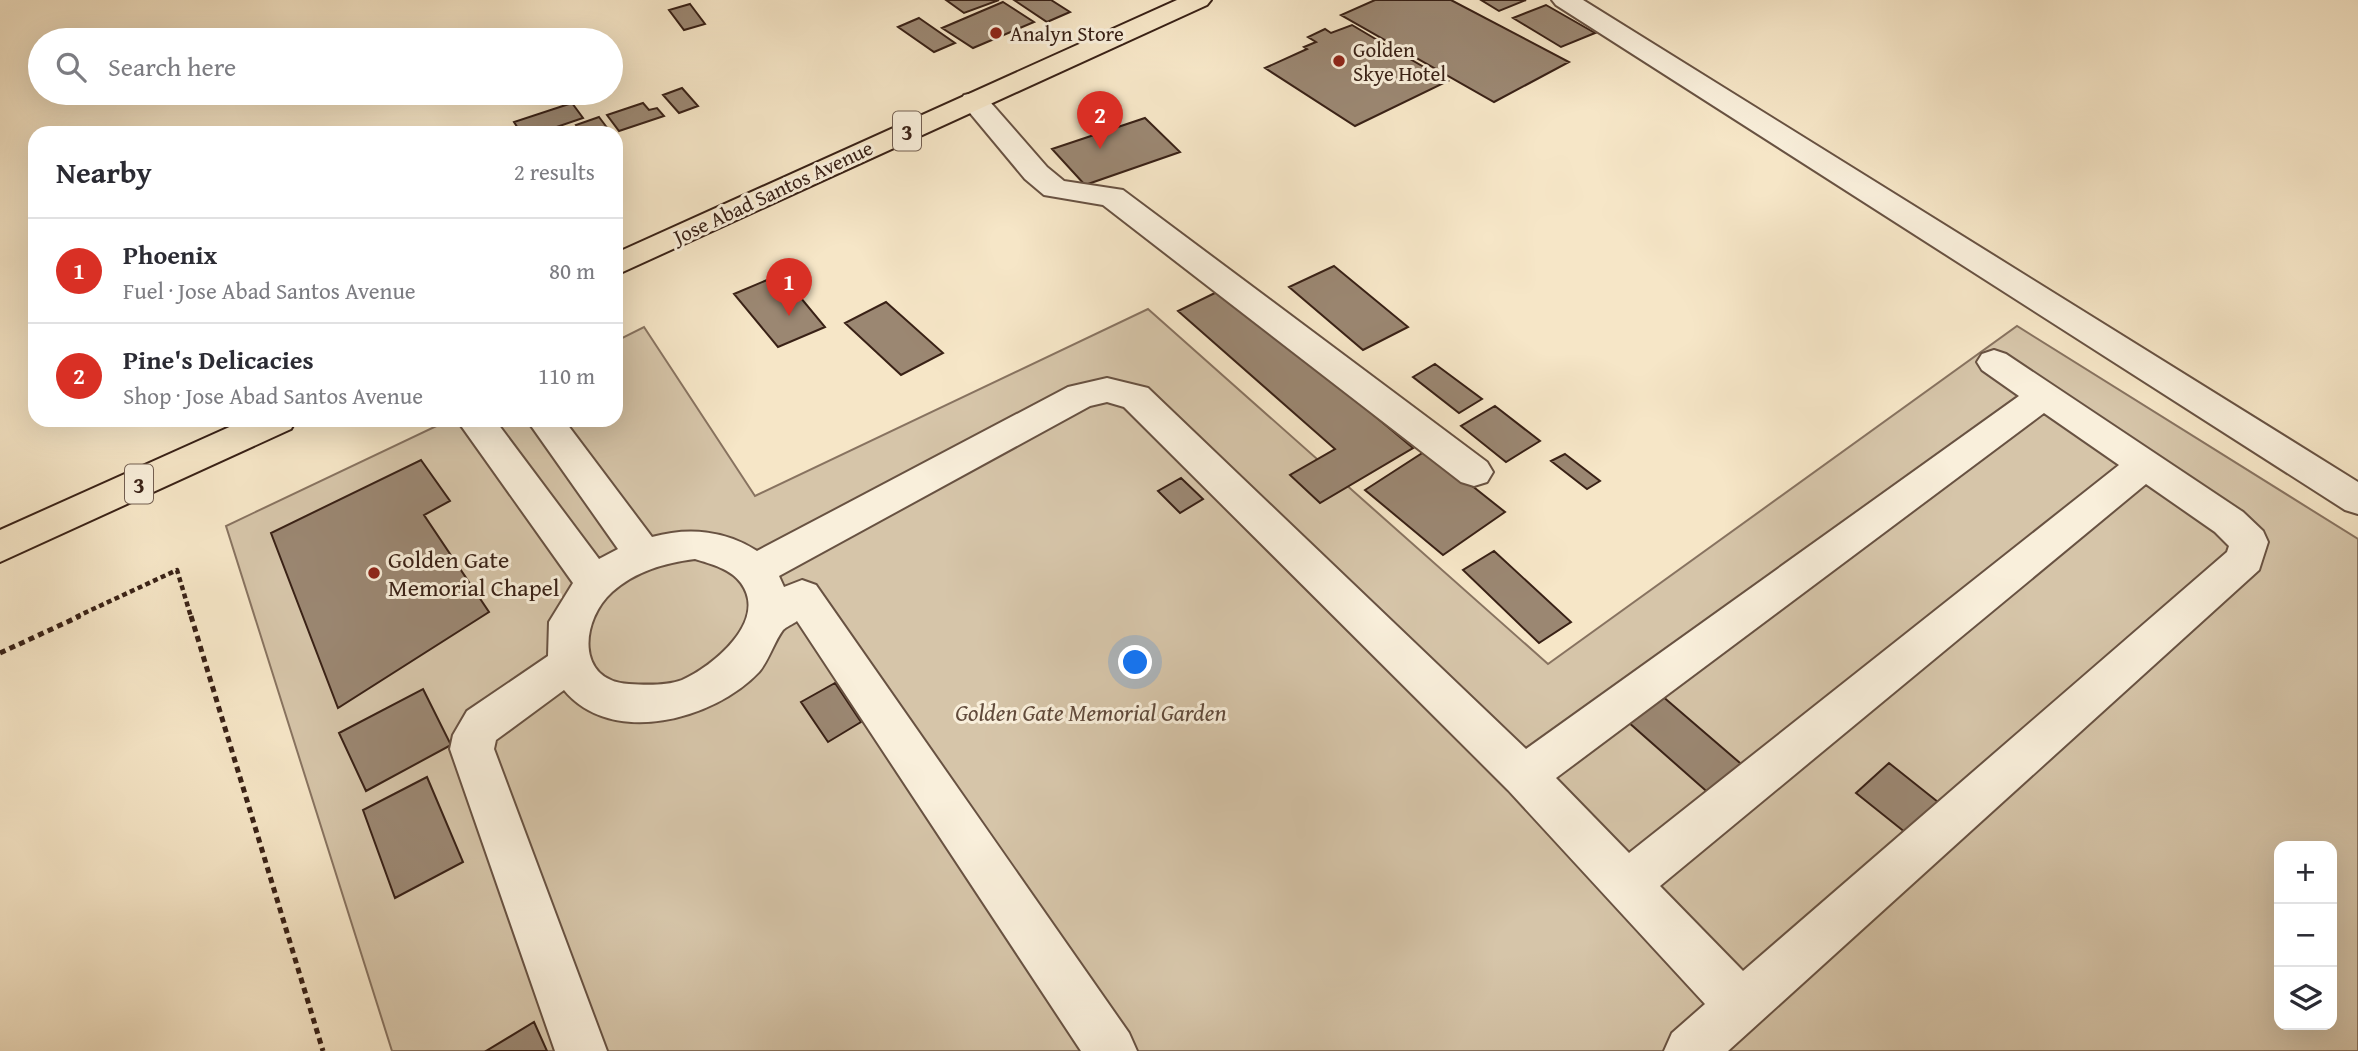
<!DOCTYPE html>
<html lang="en">
<head>
<meta charset="utf-8">
<style>
	:root { --surface:#fff; --page:#f2f2f3; --text:#2b2b33; --muted:#7c7c81; --line:#e1e1e2; --accent:#d93025 }
	body { margin:0; font-family:"Gentium Book Plus",serif; background:var(--page); color:var(--text) }
	.controls { position:absolute; right:21px; bottom:21px; display:grid; overflow:hidden; border-radius:14px; box-shadow:0 7px 28px #0002 }
	.controls button { width:63px; height:63px; display:grid; place-items:center; padding:0; border:0; border-bottom:2px solid var(--line); background:var(--surface); color:var(--text); font:35px sans-serif }
	.you { position:absolute; left:1136px; top:663px; width:24px; height:24px; margin:-18px; border:5px solid #fff; border-radius:50%; background:#1a73e8; box-shadow:0 0 0 10px #1a73e833 }
	.badge { display:grid; place-items:center; width:46px; height:46px; border-radius:50%; background:var(--accent); color:#fff; font-size:23px; font-weight:700 }
	.pin { position:absolute; translate:-50% -58px; filter:drop-shadow(0 2px 4px #0008) }
	.pin::after { content:''; position:absolute; top:37px; width:24px; height:21px; background:inherit; clip-path:polygon(0 0,100% 0,50% 100%) }
	.list { margin:0; padding:0; list-style:none }
	h2 { display:flex; justify-content:space-between; align-items:center; height:91px; margin:0; padding:0 28px; font-size:30px }
	h2 small { font-size:23px; font-weight:400; color:var(--muted) }
	.list li { display:grid; grid-template-columns:46px 1fr auto; gap:21px; align-items:center; box-sizing:border-box; height:105px; padding:0 28px; border-top:2px solid var(--line) }
	.list b { display:block; font-size:26px; white-space:nowrap }
	.list p { margin:0; font-size:23px; white-space:nowrap; color:var(--muted) }
	.list em { font-size:23px; font-style:normal; color:var(--muted) }
	.icon { flex:none; width:38px; height:38px; fill:none; stroke:currentColor; stroke-width:2; stroke-linecap:round; stroke-linejoin:round }
	.map { position:relative; flex:none; width:2358px; height:1051px; overflow:hidden }
	.search { position:absolute; background:var(--surface); box-shadow:0 7px 28px #0002; left:28px; top:28px; width:595px; height:77px; display:flex; align-items:center; gap:18px; box-sizing:border-box; padding:0 24px; border-radius:38px; color:var(--muted); font-size:26px }
	.panel { position:absolute; background:var(--surface); box-shadow:0 7px 28px #0002; left:28px; top:126px; width:595px; height:301px; border-radius:21px }
	.map>svg:first-child { display:block }
</style>
</head>
<body>
<div class="map">
<svg width="2358" height="1051" viewBox="0 0 2358 1051">
	<rect width="100%" height="100%" fill="#f6e6c7"/>
	<filter id="stains"><feTurbulence type="fractalNoise" baseFrequency=".00286" numOctaves="4"/><feColorMatrix values="0 0 0 0 .2 0 0 0 0 .09 0 0 0 0 .02 0 0 0 .5 -.17"/></filter>
	<radialGradient id="worn" r=".72"><stop offset=".6" stop-color="#630" stop-opacity="0"/><stop offset="1" stop-color="#630" stop-opacity=".3"/></radialGradient>
	<!-- green -->
	<path fill="#d6c5a9" stroke="#887360" stroke-width="2" fill-rule="evenodd" d="M1148 309 1548 664 2017 326 2358 539V1051H392L226 526 449 420H616V341L644 327 755 496ZM2279 846H2332V1025H2279Z"/>
	<!-- building -->
	<path fill="#9b8772" stroke="#392116" stroke-width="2" d="M946 0H999L964 13Z
		M1014 0H1051L1070 12 1047 22Z
		M1375 0H1451L1569 62 1494 102 1341 15Z
		M1481 0H1526L1499 11Z
		M1003 2 1034 22 973 48 942 28Z
		M690 4 705 24 684 30 669 10Z
		M1546 5 1595 33 1561 47 1513 18Z
		M919 18 955 43 934 52 898 27Z
		M1352 25 1384 44 1448 81 1355 126 1265 68 1307 49 1304 47 1316 42 1308 37 1325 29 1331 33Z
		M682 88 698 106 679 113 663 95Z
		M572 103 583 118 539 133H521L514 122Z
		M643 103 649 110 657 108 664 116 619 131 607 115Z
		M599 117 611 133H582L576 125Z
		M1145 118 1180 152 1085 185 1052 149Z
		M1334 266 1408 327 1363 350 1289 287Z
		M781 274 825 327 778 347 734 294Z
		M1223 289 1413 448 1320 503 1290 475 1335 449 1178 311Z
		M886 302 943 353 901 375 845 323Z
		M1435 364 1482 399 1459 413 1413 377Z
		M1495 406 1540 441 1506 462 1461 426Z
		M1427 450 1505 512 1443 555 1365 490Z
		M1565 454 1600 481 1587 489 1551 461Z
		M421 460 450 501 424 515 489 612 338 708 271 533Z
		M1181 478 1203 499 1180 513 1158 491Z
		M1494 551 1571 622 1539 643 1463 570Z
		M835 683 861 722 828 742 801 702Z
		M423 689 451 745 366 791 339 733Z
		M1661 695 1747 769 1713 797 1627 721Z
		M1889 763 1938 802 1906 833 1856 793Z
		M427 777 463 862 395 898 363 810Z
		M534 1022 547 1051H486Z"/>
	<g fill="none" stroke-linecap="round" stroke-linejoin="round">
		<!-- minor casing -->
		<g stroke="#685242" stroke-width="4">
			<path id="minor" d="M1552 0H1583L2358 482V514L2345 510 1556 5Z
				M974 93 984 95 1047 167 1064 181 1123 190 1487 462 1493 472 1487 482 1474 486 1461 482 1103 205 1044 195 1025 179 960 101 964 95Z
				M1994 350 2006 354 2243 512 2263 531 2268 542 2259 570 1728 1051H1664L1672 1033 1705 1004 1508 790 1124 407 1107 402 1090 406 779 576 784 587 802 580 816 585 1129 1033 1137 1051H1081L797 621C793 624 786 627 783 630 774 642 769 660 759 672 715 719 612 748 564 690L496 740 494 749 607 1051H555L450 749 453 735 467 711 548 656 549 622 573 583 457 420H495L599 559 618 549 527 420H564L652 537C688 527 725 530 757 551L1068 387 1107 378 1148 388 1526 749 2019 396 1982 370 1977 362 1982 354ZM2044 413 2119 465 1629 853 1556 778ZM2146 484 2215 532 2229 546 2227 552 1743 971 1660 886ZM695 559C711 564 731 569 741 583 769 621 712 667 682 680 666 686 645 685 629 684 575 681 581 620 612 592 636 571 664 563 695 559Z"/>
		</g>
		<!-- highway casing -->
		<g stroke="#392116" stroke-width="4">
			<path id="highway" d="M1177 0H1211L1207 5 616 275V253Z
				M245 420H296L291 429 0 562V530Z"/>
		</g>
		<!-- path-far1 -->
		<path stroke="#392116" stroke-width="4.5" stroke-dasharray="5 3.5" stroke-linecap="butt" d="M76 617 177 570 191 617"/>
		<!-- path -->
		<path stroke="#392116" stroke-width="5" stroke-dasharray="6 4.5" stroke-linecap="butt" d="M191 616 323 1051
			M0 653 80 616"/>
		<!-- minor -->
		<use href="#minor" fill="#f9efdb" fill-rule="evenodd"/>
		<!-- highway -->
		<use href="#highway" fill="#f6e6c7" fill-rule="evenodd"/>
	</g>
	<!-- markers -->
	<g fill="#8f2418" stroke="#f9efdb" stroke-width="2.5">
		<circle cx="996" cy="33" r="7"/>
		<circle cx="1339" cy="61" r="7"/>
		<circle cx="374" cy="573" r="7"/>
	</g>
	<g text-anchor="middle" dominant-baseline="central" stroke-width="6" stroke-linejoin="round" paint-order="stroke">
		<!-- far-poi labels -->
		<g font-size="21" fill="#392116" stroke="#f9efdb" text-anchor="start">
			<text x="1010" y="33">Analyn Store</text>
			<text x="1353" y="49">Golden<tspan x="1353" dy="24">Skye Hotel</tspan></text>
		</g>
		<!-- far-street labels -->
		<g font-size="21" fill="#392116" stroke="#f9efdb">
			<text transform="translate(773 192) rotate(-25)">Jose Abad Santos Avenue</text>
		</g>
		<!-- shield labels -->
		<g fill="#f9efdb" stroke="#735f51" stroke-width="2">
			<rect x="893" y="111.5" width="28" height="39" rx="5"/>
			<rect x="125" y="464.5" width="28" height="39" rx="5"/>
		</g>
		<g font-size="23" font-weight="bold" fill="#392116">
			<text x="907" y="131">3</text>
			<text x="139" y="484">3</text>
		</g>
		<!-- poi labels -->
		<g font-size="24" fill="#392116" stroke="#f9efdb" text-anchor="start">
			<text x="388" y="559">Golden Gate<tspan x="388" dy="28">Memorial Chapel</tspan></text>
		</g>
		<!-- park labels -->
		<g font-size="24" font-style="italic" fill="#604a3b" stroke="#f9efdb">
			<text x="1091" y="712">Golden Gate Memorial Garden</text>
		</g>
	</g>
	<rect width="100%" height="100%" filter="url(#stains)"/>
	<rect width="100%" height="100%" fill="url(#worn)"/>
</svg>
<div class="controls">
<button>+</button>
<button>−</button>
<button><svg class="icon" aria-label="layers" viewBox="0 0 24 24"><path d="M12 4l9 5-9 5-9-5zM3 14l9 5 9-5"/></svg></button>
</div>
<div class="you"></div>
<div class="pin badge" style="left:789px;top:316px">1</div>
<div class="pin badge" style="left:1100px;top:149px">2</div>
<div class="search"><svg class="icon" aria-label="search" viewBox="0 0 24 24"><circle cx="10" cy="10" r="6"/><path d="M15 15l6 6"/></svg>Search here</div>
<section class="panel">
<h2>Nearby<small>2 results</small></h2>
<ul class="list">
<li><span class="badge">1</span><div><b>Phoenix</b><p>Fuel · Jose Abad Santos Avenue</p></div><em>80 m</em></li>
<li><span class="badge">2</span><div><b>Pine's Delicacies</b><p>Shop · Jose Abad Santos Avenue</p></div><em>110 m</em></li>
</ul>
</section>
</div>
</body>
</html>
